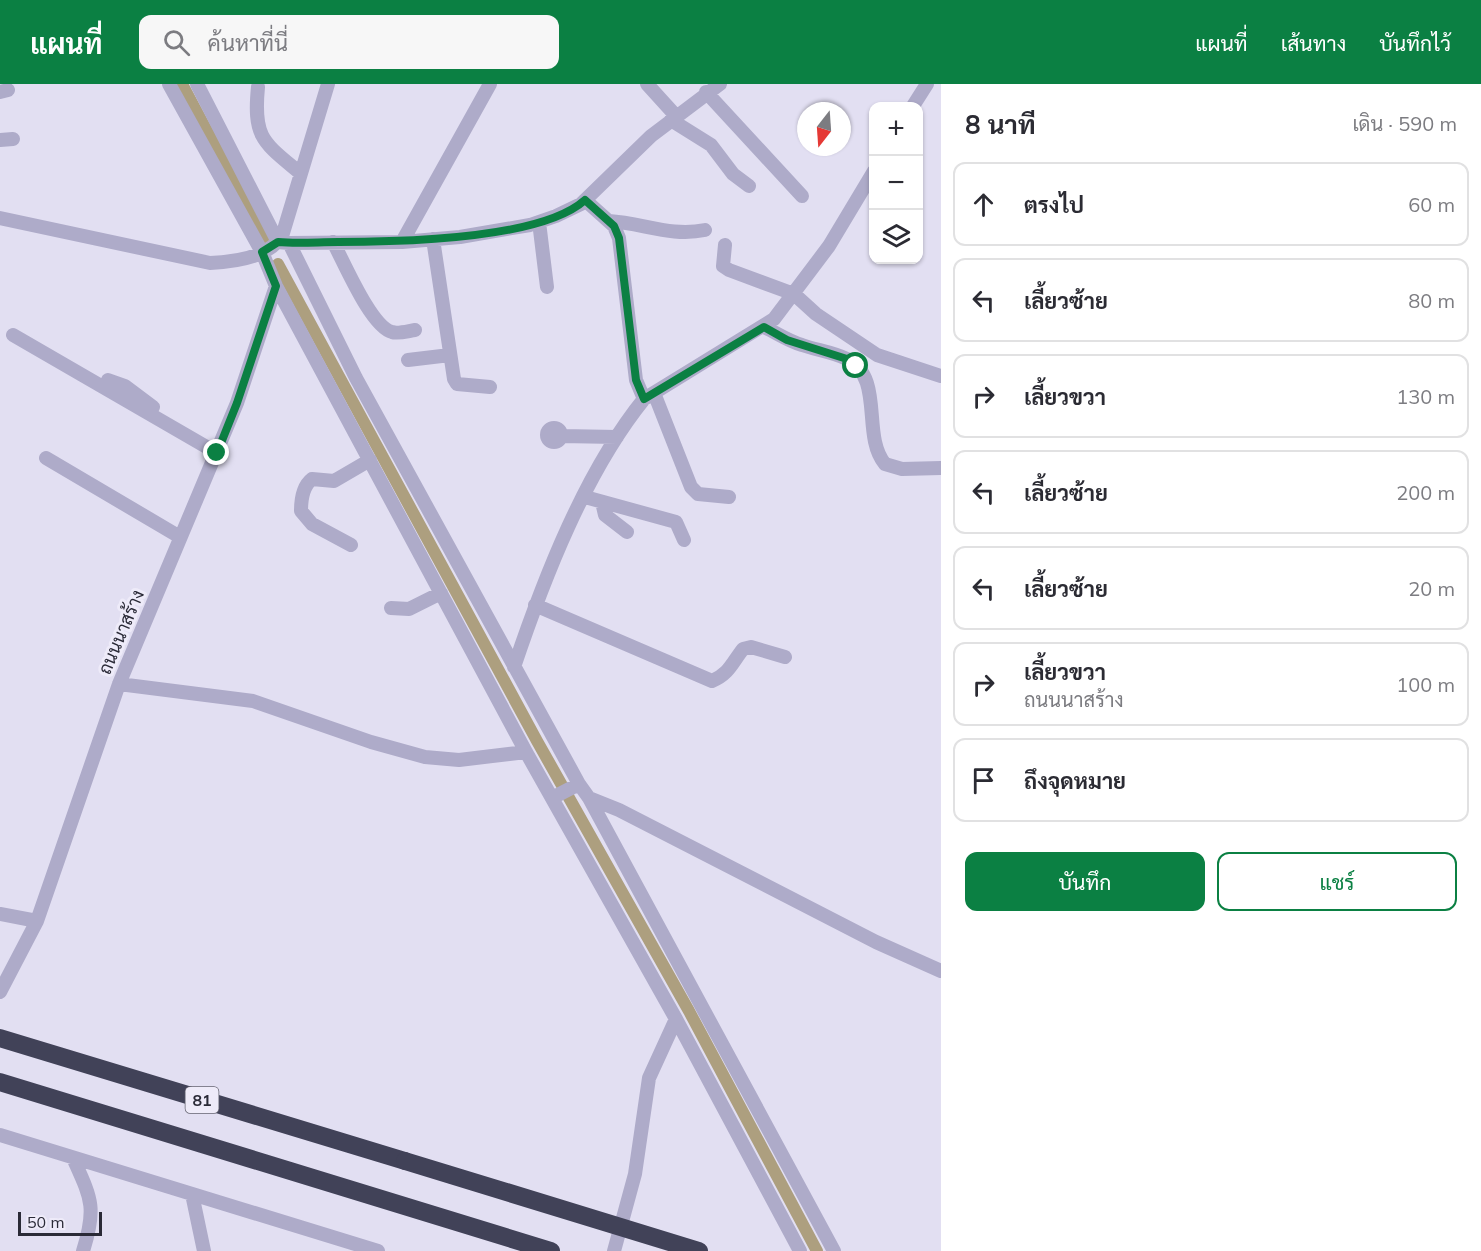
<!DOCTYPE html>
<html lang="th">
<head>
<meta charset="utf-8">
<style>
	:root { --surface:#fff; --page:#f7f7f7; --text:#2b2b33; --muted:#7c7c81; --line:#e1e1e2; --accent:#0b8043 }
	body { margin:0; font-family:Mulish,Sarabun,sans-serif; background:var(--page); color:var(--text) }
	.controls { position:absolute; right:18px; top:18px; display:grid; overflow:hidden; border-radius:12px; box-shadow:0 2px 4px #0004 }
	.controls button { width:54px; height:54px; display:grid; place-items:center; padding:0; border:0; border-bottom:2px solid var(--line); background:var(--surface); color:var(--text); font:30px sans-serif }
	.compass { position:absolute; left:797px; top:18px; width:54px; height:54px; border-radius:50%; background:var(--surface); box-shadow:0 2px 4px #0004; rotate:197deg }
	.scale { position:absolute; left:18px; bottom:15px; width:84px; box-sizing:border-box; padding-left:6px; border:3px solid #2a2a37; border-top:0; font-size:16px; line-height:21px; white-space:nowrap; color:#2a2a37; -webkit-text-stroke:4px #eeebf9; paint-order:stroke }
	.stop { position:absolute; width:18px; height:18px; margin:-14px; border:4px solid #0b8043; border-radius:50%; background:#fff }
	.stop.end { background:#0b8043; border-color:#fff; box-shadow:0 2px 6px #0008 }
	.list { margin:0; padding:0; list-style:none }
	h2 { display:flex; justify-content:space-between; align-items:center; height:78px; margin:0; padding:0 24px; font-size:26px }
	h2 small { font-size:20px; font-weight:400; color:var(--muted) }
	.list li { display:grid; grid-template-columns:39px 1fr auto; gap:18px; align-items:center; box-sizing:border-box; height:84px; margin:0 12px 12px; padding:0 12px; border:2px solid var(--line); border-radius:12px }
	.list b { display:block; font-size:22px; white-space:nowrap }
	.list p { margin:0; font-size:20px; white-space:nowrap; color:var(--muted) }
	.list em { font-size:20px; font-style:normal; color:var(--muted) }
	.actions { display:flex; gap:12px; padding:18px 24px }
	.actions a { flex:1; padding:14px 0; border:2px solid var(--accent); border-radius:12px; text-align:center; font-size:21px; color:var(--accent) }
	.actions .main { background:var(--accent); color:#fff }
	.icon { flex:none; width:33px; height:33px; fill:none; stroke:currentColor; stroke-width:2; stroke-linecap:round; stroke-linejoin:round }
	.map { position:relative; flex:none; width:941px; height:1167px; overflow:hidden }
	header { display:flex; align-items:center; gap:36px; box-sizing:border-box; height:84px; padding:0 30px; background:var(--accent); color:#fff }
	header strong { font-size:28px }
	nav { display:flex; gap:33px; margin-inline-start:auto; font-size:21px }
	.search { width:420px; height:54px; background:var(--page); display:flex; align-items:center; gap:15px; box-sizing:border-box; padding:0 21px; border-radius:12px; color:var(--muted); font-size:22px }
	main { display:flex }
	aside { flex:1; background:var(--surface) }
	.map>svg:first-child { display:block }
</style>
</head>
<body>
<header>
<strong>แผนที่</strong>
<div class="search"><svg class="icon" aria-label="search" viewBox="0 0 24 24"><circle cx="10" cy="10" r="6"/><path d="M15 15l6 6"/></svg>ค้นหาที่นี่</div>
<nav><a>แผนที่</a><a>เส้นทาง</a><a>บันทึกไว้</a></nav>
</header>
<main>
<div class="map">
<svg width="941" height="1167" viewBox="0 0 941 1167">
	<rect width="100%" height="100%" fill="#e2dff2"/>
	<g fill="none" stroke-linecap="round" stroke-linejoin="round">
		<!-- canal -->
		<path stroke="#ad9f7f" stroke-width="12" d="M182 0 264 154
			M278 180 537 657 689 927 817 1167"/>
		<!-- minor -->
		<path stroke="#aeabc9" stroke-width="14" d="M169 0 262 168 276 202 526 668 676 935 800 1167
			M197 0 278 158 289 159 402 158 460 153 530 141 556 132 581 120 651 52 720 0
			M647 0 676 32
			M258 3C253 54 263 58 300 89
			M0 8 8 6
			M706 8 802 112
			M913 22 927 0
			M671 36 711 61 733 90 749 102
			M0 56 13 55
			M585 116 614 142 619 154 636 296 644 315
			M0 134 210 179C234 178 272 173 283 149L328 0
			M609 137C643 139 671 153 705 146
			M539 138 547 203
			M433 155 454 295 457 300 490 303
			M333 158C344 178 371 243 392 248 398 250 408 247 415 246
			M402 158 490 0
			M289 159 356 294 579 700 589 714 619 726 876 858 941 887
			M725 161 723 182 729 186 794 210 816 230 877 271 941 292
			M764 243C777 249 788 257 802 261 816 266 833 268 847 275 885 294 861 351 885 380L902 385 941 384
			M13 251 217 369
			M408 276 450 271
			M108 296 125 302 153 323
			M654 309 691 403 698 410 729 413
			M547 351a7 7 0 1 1 14 0a7 7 0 1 1-14 0Z
			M561 352 617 353
			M46 374 180 453
			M585 413 676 438 684 456
			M602 418 605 431 627 448
			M351 461 312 440 301 427C301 416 303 402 312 395L334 397 370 376
			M535 521 712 597C729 590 732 579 743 565L751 563 785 573
			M391 524 409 525 441 509
			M514 583C544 494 585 388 644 315L774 235 829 162 874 87
			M119 600 253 617 371 658 425 673 459 676 526 668
			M552 714 579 700
			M589 714 834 1167
			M0 830 37 837
			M0 908 37 837 119 600 237 319 276 202
			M0 1051 378 1167
			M73 1074C91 1114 97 1123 83 1167
			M192 1110 204 1167
			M614 1167 635 1090 649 994 676 935"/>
		<!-- motorway -->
		<path stroke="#414258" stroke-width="18" d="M0 954 405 1077
			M0 998 551 1167"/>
		<!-- motorway-bridge -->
		<path stroke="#414258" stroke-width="18" d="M405 1077 699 1167"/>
	</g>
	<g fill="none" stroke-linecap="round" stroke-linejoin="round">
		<!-- route -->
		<path stroke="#0b8043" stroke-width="8" d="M217 369 237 319 276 202 262 168 278 158C298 160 318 158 338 158 399 158 540 156 585 116L614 142 619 154 636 296 644 315 764 243 787 256 847 275 856 282"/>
	</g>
	<g text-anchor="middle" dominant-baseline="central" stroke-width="6" stroke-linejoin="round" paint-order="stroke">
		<!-- shield labels -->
		<rect fill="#eeebf9" stroke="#656471" stroke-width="1.5" x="185.5" y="1003" width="33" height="26" rx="4.5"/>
		<g font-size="16" font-weight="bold" fill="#2a2a37">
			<text x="202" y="1016">81</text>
		</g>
		<!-- street labels -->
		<g font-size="18" fill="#2a2a37" stroke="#eeebf9">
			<text transform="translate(121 548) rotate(-67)">ถนนนาสร้าง</text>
		</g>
	</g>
</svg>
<div class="controls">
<button>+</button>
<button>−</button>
<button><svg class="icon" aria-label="layers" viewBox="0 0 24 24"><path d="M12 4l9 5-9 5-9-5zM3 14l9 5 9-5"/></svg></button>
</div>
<svg class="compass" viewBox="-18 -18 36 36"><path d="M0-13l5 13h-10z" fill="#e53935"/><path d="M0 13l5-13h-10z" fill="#7c7c81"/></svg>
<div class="scale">50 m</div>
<div class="stop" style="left:856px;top:282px"></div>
<div class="stop end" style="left:217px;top:369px"></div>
</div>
<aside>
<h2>8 นาที<small>เดิน · 590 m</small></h2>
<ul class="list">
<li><svg class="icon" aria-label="ahead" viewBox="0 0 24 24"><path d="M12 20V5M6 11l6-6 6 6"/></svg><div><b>ตรงไป</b></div><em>60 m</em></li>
<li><svg class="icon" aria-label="left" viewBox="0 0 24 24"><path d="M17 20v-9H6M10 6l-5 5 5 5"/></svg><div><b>เลี้ยวซ้าย</b></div><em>80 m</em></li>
<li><svg class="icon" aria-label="right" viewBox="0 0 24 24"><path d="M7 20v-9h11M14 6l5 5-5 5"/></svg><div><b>เลี้ยวขวา</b></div><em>130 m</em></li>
<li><svg class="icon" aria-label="left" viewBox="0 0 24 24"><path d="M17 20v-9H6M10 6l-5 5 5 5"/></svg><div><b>เลี้ยวซ้าย</b></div><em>200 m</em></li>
<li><svg class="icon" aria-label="left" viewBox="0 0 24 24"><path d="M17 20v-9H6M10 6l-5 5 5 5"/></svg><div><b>เลี้ยวซ้าย</b></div><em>20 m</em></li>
<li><svg class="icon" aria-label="right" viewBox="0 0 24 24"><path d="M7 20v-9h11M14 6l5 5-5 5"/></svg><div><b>เลี้ยวขวา</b><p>ถนนนาสร้าง</p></div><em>100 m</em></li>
<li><svg class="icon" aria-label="arrive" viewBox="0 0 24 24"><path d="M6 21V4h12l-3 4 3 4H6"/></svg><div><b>ถึงจุดหมาย</b></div></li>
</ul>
<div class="actions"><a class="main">บันทึก</a><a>แชร์</a></div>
</aside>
</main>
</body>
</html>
